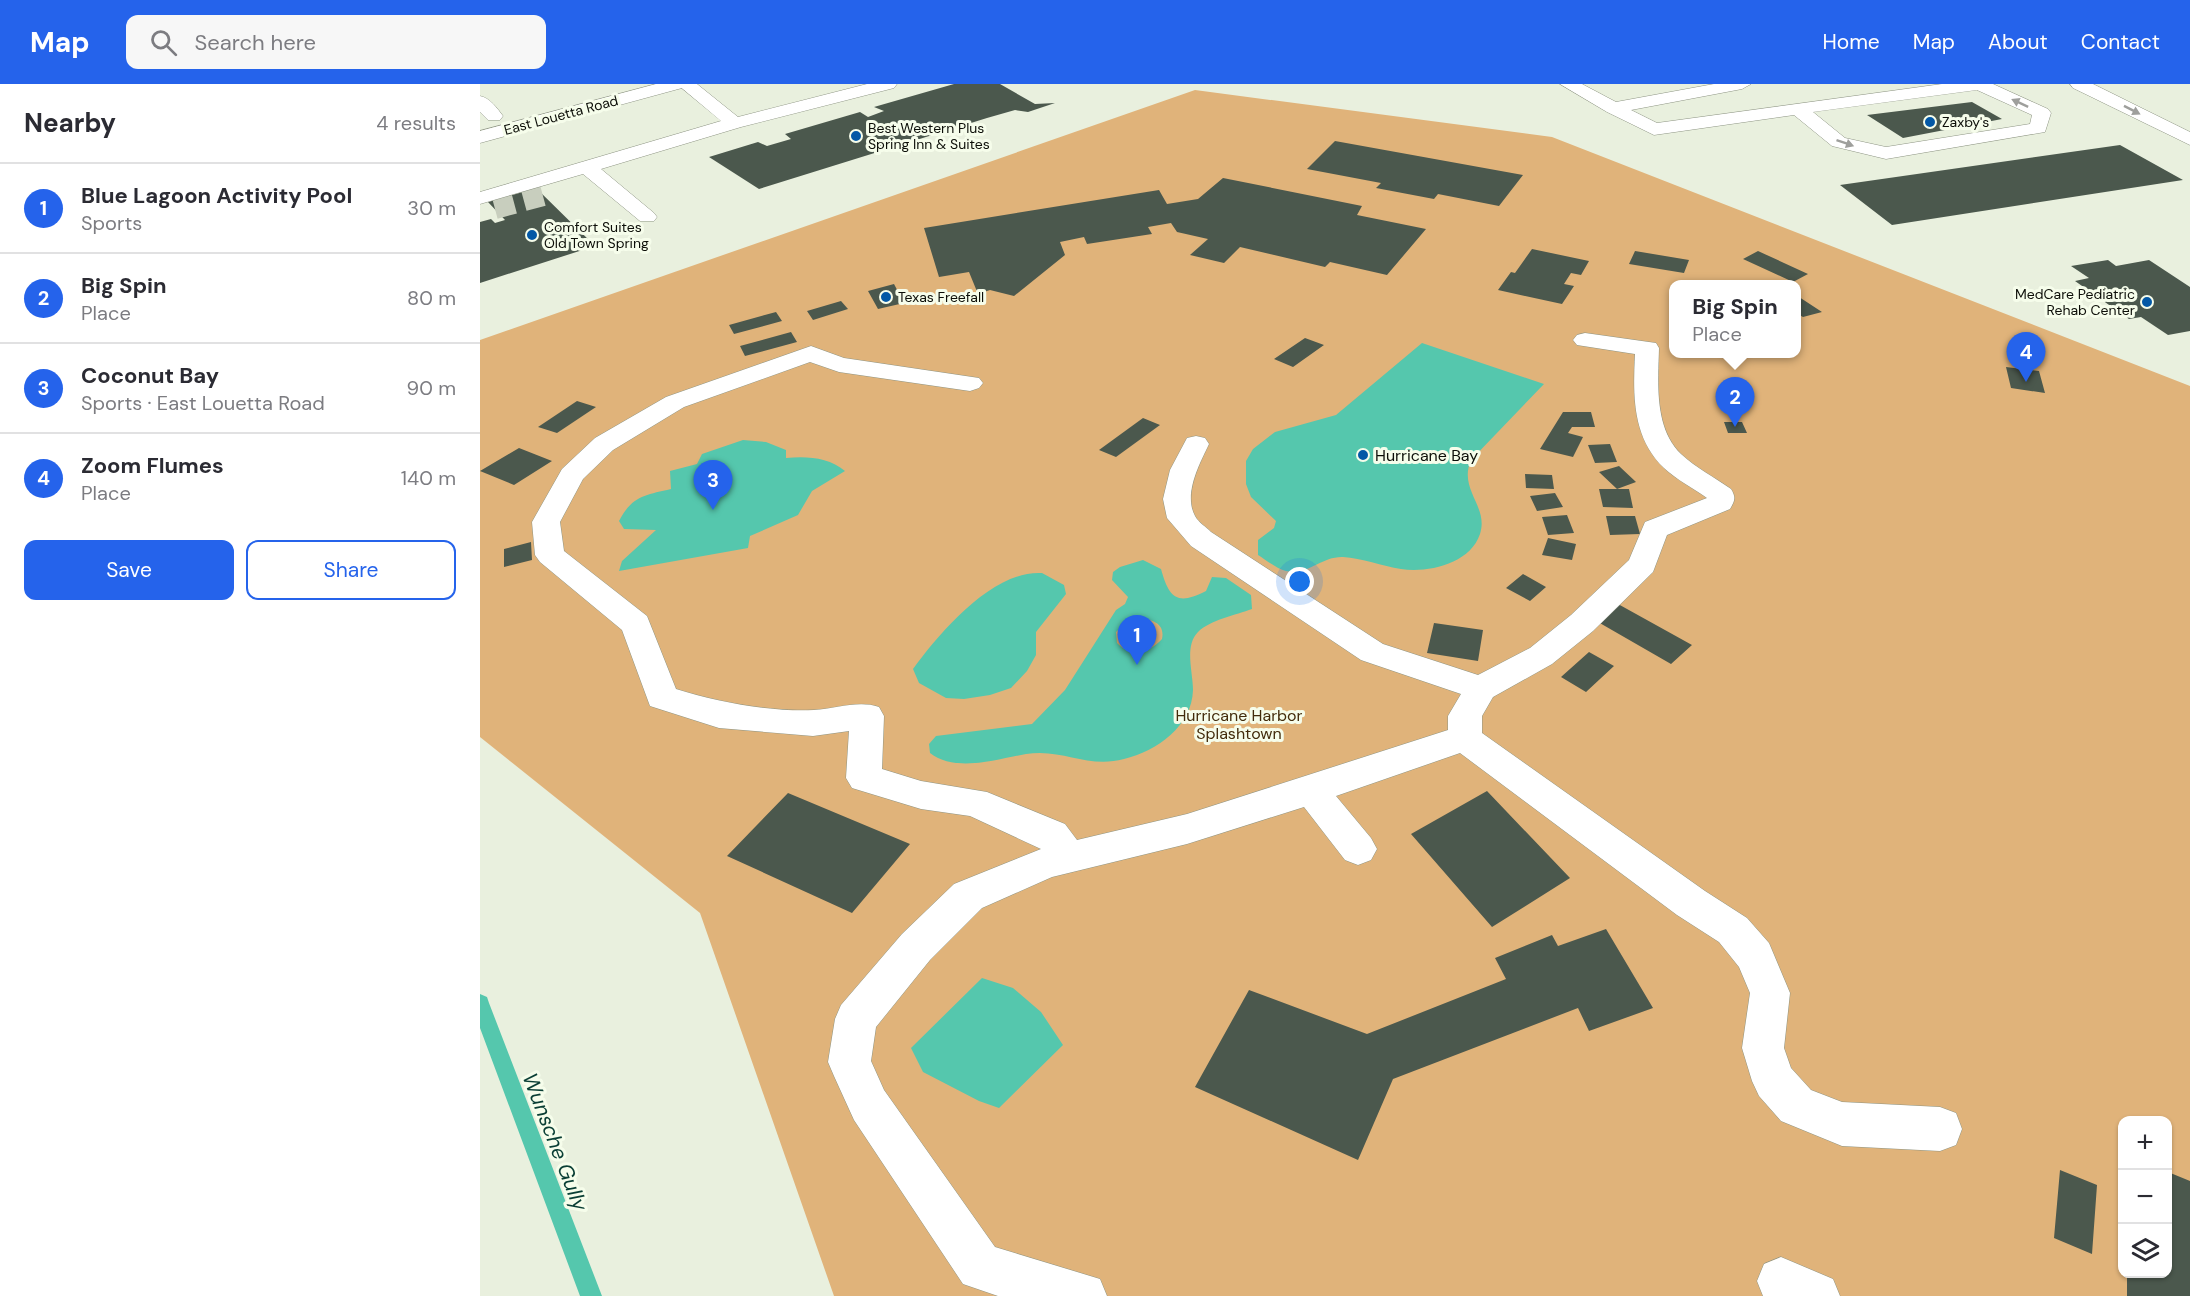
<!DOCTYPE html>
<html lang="en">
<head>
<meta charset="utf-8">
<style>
	:root { --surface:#fff; --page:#f7f7f7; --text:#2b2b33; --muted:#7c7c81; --line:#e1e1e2; --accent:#2563eb }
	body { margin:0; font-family:"DM Sans",sans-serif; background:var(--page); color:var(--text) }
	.controls { position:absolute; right:18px; bottom:18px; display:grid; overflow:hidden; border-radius:12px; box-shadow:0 2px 4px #0004 }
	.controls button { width:54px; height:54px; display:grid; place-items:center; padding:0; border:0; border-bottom:2px solid var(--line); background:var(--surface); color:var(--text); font:30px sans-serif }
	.you { position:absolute; left:820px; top:498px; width:21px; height:21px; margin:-15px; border:4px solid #fff; border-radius:50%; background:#1a73e8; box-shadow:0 0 0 9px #1a73e833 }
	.badge { display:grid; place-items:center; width:39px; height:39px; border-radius:50%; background:var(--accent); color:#fff; font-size:20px; font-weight:700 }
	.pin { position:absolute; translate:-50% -50px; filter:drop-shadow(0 2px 3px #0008) }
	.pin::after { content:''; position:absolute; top:32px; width:21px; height:18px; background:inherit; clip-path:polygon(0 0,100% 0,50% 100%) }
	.popup { position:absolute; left:1189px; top:196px; width:132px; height:78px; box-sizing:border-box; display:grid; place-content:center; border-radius:12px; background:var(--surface); filter:drop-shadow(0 2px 4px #0005); font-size:20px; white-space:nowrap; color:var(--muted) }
	.popup b { font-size:22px; color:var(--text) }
	.popup::after { content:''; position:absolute; left:50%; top:100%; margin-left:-12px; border:12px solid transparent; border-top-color:var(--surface) }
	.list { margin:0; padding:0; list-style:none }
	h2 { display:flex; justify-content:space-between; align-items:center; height:78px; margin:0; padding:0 24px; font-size:26px }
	h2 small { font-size:20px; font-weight:400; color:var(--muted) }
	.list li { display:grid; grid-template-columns:39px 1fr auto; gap:18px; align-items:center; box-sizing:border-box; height:90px; padding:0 24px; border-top:2px solid var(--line) }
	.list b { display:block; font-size:22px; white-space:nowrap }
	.list p { margin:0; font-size:20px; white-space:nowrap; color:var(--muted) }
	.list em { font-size:20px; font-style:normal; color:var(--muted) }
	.actions { display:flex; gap:12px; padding:18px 24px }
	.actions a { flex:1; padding:14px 0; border:2px solid var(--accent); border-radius:12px; text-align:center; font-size:21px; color:var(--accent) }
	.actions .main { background:var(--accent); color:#fff }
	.icon { flex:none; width:33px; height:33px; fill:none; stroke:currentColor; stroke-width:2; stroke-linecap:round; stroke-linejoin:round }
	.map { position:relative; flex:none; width:1710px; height:1212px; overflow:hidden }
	header { display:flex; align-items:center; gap:36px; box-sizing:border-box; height:84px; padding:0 30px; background:var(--accent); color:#fff }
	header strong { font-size:28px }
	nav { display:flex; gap:33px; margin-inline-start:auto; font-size:21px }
	.search { width:420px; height:54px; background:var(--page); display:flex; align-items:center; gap:15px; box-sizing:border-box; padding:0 21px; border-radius:12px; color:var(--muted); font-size:22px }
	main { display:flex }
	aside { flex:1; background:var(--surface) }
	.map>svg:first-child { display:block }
</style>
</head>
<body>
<header>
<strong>Map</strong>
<div class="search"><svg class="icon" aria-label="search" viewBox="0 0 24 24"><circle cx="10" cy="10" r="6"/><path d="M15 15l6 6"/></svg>Search here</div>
<nav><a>Home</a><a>Map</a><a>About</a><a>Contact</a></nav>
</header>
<main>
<aside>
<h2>Nearby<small>4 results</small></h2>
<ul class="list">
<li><span class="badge">1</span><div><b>Blue Lagoon Activity Pool</b><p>Sports</p></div><em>30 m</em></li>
<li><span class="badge">2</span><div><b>Big Spin</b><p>Place</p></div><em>80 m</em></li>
<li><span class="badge">3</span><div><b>Coconut Bay</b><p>Sports · East Louetta Road</p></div><em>90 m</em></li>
<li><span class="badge">4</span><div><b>Zoom Flumes</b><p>Place</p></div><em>140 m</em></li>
</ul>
<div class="actions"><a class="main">Save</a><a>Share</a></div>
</aside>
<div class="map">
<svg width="1710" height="1212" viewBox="0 0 1710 1212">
	<rect width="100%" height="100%" fill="#e9f0de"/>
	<!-- green -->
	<path fill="#e0b37a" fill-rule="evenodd" d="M715 6 1072 53 1710 302V1212H354L220 829 0 653V256ZM1194 200H1316V270H1194ZM1642 1036H1688V1190H1642Z"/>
	<!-- water -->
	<path fill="#55c7ad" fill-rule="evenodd" d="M942 259 1064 300 991 376C978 406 1009 422 1000 450 990 480 948 489 921 485 902 482 882 474 863 473 842 472 827 492 806 487 797 485 786 476 778 471V456L794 444 796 437 771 413 766 400V377L773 365 795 348 856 331Z
		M263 356 286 358 306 366V374C326 372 349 373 365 387L332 407 318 431 270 452 268 464 139 487 142 477 176 446 144 445 139 437C152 412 165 411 191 405L190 387 217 380 222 370Z
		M663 476 681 485C689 514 697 522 726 507L732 493 746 494 771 511 772 525C756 531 730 536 718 548 704 562 713 588 713 606 712 642 677 667 644 675 607 685 583 664 546 670 517 675 476 689 450 669L449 660 456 652 552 640 585 606 636 526 645 520 648 513 632 496 633 488 640 483ZM660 534C674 536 685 540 682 555 670 569 650 573 637 559L636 548 647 538Z
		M562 489 584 501 586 510 556 548V571L547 587 531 604 510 611 484 615 466 614 439 599 433 585C460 548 513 486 562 489Z
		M502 894 533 904 561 928 583 961 519 1024 499 1017 443 988 431 964Z"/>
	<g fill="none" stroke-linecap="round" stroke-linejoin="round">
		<!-- stream -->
		<path fill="#55c7ad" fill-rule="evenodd" d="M0 910 7 913 9 919 122 1212H100L0 944Z"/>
	</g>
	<!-- building -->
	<path fill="#4b584d" d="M474 0H520L555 20 575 19 548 28 535 26 507 34 279 105 229 73 278 58 287 62 311 55 305 50 380 28 388 33 404 27 394 23Z
		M1492 18 1522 35 1423 54 1387 31Z
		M855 57 1043 91 1019 122 958 110 954 115 896 104 901 99 827 85Z
		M1640 61 1703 96 1412 141 1360 101Z
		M743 94 882 122 877 131 946 145 907 191 850 178 845 183 760 163 744 179 710 171 728 155 697 148 691 139 668 143 672 150 607 160 604 153 580 158 585 171 534 212 510 206 498 210 489 188 459 193 444 144 679 106 687 120 718 115Z
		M56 104 115 162 0 199V138L11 135 15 139 25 136 8 118Z
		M1052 165 1109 177 1101 191 1091 189 1084 200 1094 202 1082 220 1018 206 1031 188 1035 189Z
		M1155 167 1209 176 1204 189 1149 180Z
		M1278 167 1328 190 1313 198 1263 175Z
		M1628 176 1636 182 1669 176 1710 203V247L1688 251 1661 233 1649 235 1595 197 1609 194 1591 182Z
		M414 200 424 219 398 225 388 207Z
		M1316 211 1342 228 1323 233 1316 229Z
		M361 217 368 225 333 236 327 227Z
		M296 228 302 237 254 250 249 241Z
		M311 248 317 258 265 272 260 262Z
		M825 254 844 261 813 283 794 275Z
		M1526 283 1559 287 1565 309 1531 304Z
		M97 317 116 323 77 349 58 343Z
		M1083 328H1111L1115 343H1092L1088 349 1103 353 1093 373 1060 365Z
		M663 334 680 341 636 373 619 366Z
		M1244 338H1262L1267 349H1248Z
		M1130 360 1137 378 1115 379 1108 361Z
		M39 364 72 377 34 401 0 387Z
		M1139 382 1156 398 1137 405 1119 388Z
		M1045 390 1072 391 1074 405 1046 404Z
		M1119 405H1149L1153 424 1123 423Z
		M1075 409 1083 423 1057 427 1050 412Z
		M1087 431 1094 449 1068 451 1062 433Z
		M1126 432H1155L1160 450 1130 451Z
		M1068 454 1096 460 1092 476 1062 471Z
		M51 458 52 476 24 483V465Z
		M1043 490 1066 503 1050 517 1026 504Z
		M1138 520 1212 561 1191 580 1118 538Z
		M954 539 1003 546 998 577 947 569Z
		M1109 568 1134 582 1106 608 1081 593Z
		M1007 707 1090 794 1012 843 931 750Z
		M308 709 430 760 372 829 247 772Z
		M1126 845 1173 924 1109 947 1098 924 913 995 878 1076 715 1003 769 906 887 950 1026 895 1015 874 1072 851 1078 862Z
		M1580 1086 1617 1101 1612 1170 1574 1154Z
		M1688 1088 1710 1097V1212H1647V1190H1688Z"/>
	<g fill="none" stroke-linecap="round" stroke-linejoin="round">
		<!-- minor-tunnel -->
		<path stroke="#c8cebe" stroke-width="20" stroke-dasharray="20 10" stroke-linecap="butt" d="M15 125 63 112"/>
		<!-- minor casing -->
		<g stroke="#8e9584" stroke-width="1">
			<path id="minor" d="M197 0H217L258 33 387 0H417L414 4 261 43 121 85 174 129 177 133 174 137H160L103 90 0 120V108L241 37Z
				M1080 0H1102L1136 18 1234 0H1271L1262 5 1151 26 1177 39 1462 0H1513L1568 25 1571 29 1565 48 1406 75 1352 62 1314 31 1174 51 1127 28ZM1497 6 1552 31 1550 40 1406 63 1365 54 1333 28Z
				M0 12C10 14 17 24 23 32L20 36H8L0 28Z
				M1105 249 1176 259 1179 264C1178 299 1174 344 1201 370 1216 384 1234 393 1251 405 1256 413 1255 417 1250 425L1187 451 1173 488 1113 547 1072 580 1013 613 1002 632V649L1225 807 1267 834 1289 859 1310 909 1304 964 1311 984 1331 1006 1362 1018 1460 1023 1476 1029 1482 1045 1476 1061 1460 1067 1362 1062 1301 1037 1279 1012 1272 997 1262 964 1270 909 1259 883 1239 858 1197 831 980 669 856 712 891 754 897 765 891 776 878 781 865 776 824 723 707 760 572 793 502 824 450 876 396 943 391 977 404 1006 515 1163 620 1195 627 1212H518L483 1200 374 1036 354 992 348 978 355 935 361 921 422 850 474 800 561 765 490 732 441 725 372 704 366 694 369 647 333 652 239 644 170 622 142 546 60 478 55 471 52 438 82 385 115 354 186 313 331 262 364 274 499 294 503 299 499 304 490 307 359 288 330 278 204 323 133 366 103 395 80 438 84 467 167 532 196 605C237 618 290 628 334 626 356 625 378 616 399 623L404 632 402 685 441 697 507 708 585 740 597 756 707 730 968 646V632L981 610 881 576 711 462 687 434 683 415 690 386 707 354 716 352 725 354 729 360C720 379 703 410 715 432 718 438 726 443 731 448L903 560 998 591 1050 564 1091 531 1149 476 1165 438 1227 414C1213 404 1197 396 1184 384 1152 353 1153 311 1155 270L1097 261 1093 256 1097 251Z
				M1301 1173 1353 1195 1360 1212H1283L1277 1197 1284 1180Z"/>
		</g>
		<!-- major casing -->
		<g stroke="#8e9584" stroke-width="1">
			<path id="major" d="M176 0H205L202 4 0 59V47Z
				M1590 0H1613L1710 48V61L1593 4Z"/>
		</g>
		<!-- minor -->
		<use href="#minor" fill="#fff" fill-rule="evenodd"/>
		<!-- major -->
		<use href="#major" fill="#fff" fill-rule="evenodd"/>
	</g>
	<!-- one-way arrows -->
	<defs><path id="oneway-solid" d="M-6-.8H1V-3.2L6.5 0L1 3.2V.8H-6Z" transform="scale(1.5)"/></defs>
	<g fill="#9e9f9c">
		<use href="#oneway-solid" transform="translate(1540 19) rotate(-155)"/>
		<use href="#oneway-solid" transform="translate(1652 26) rotate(27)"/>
		<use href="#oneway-solid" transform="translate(1365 59) rotate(19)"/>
	</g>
	<!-- markers -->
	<g fill="#0358a6" stroke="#f6fdeb" stroke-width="2">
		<circle cx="1450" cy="38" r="6"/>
		<circle cx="376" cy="52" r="6"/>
		<circle cx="52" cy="151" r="6"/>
		<circle cx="406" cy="213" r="6"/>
		<circle cx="1667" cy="218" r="6"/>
		<circle cx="883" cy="371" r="6"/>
	</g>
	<g text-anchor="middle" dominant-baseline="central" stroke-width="6" stroke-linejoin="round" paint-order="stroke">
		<!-- far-street labels -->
		<g font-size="14" fill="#0c0e08" stroke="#f6fdeb">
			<text transform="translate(81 31) rotate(-15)">East Louetta Road</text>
		</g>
		<!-- far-poi labels -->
		<g font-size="14" fill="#0c0e08" stroke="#f6fdeb" text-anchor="start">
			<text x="1462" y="38">Zaxby's</text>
			<text x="388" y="44">Best Western Plus<tspan x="388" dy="16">Spring Inn &amp; Suites</tspan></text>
			<text x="64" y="143">Comfort Suites<tspan x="64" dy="16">Old Town Spring</tspan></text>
			<text x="1655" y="210" text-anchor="end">MedCare Pediatric<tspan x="1655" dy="16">Rehab Center</tspan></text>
			<text x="418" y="213">Texas Freefall</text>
		</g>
		<!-- poi labels -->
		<g font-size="16" fill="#0c0e08" stroke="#f6fdeb" text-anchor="start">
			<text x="895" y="371">Hurricane Bay</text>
		</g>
		<!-- park labels -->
		<g font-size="16" fill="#422b0b" stroke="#f6fdeb">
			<text x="759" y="631">Hurricane Harbor<tspan x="759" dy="18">Splashtown</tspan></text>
		</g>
		<!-- near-water labels -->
		<g font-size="21" font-style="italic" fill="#093e34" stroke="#f6fdeb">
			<text transform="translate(75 1058) rotate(69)">Wunsche Gully</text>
		</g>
	</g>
</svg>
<div class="controls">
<button>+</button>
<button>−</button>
<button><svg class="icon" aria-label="layers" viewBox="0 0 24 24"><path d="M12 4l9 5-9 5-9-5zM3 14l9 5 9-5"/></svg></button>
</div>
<div class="you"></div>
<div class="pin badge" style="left:657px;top:581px">1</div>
<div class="pin badge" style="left:1255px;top:343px">2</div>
<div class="popup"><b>Big Spin</b>Place</div>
<div class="pin badge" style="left:233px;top:426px">3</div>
<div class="pin badge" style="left:1546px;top:298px">4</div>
</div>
</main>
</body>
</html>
